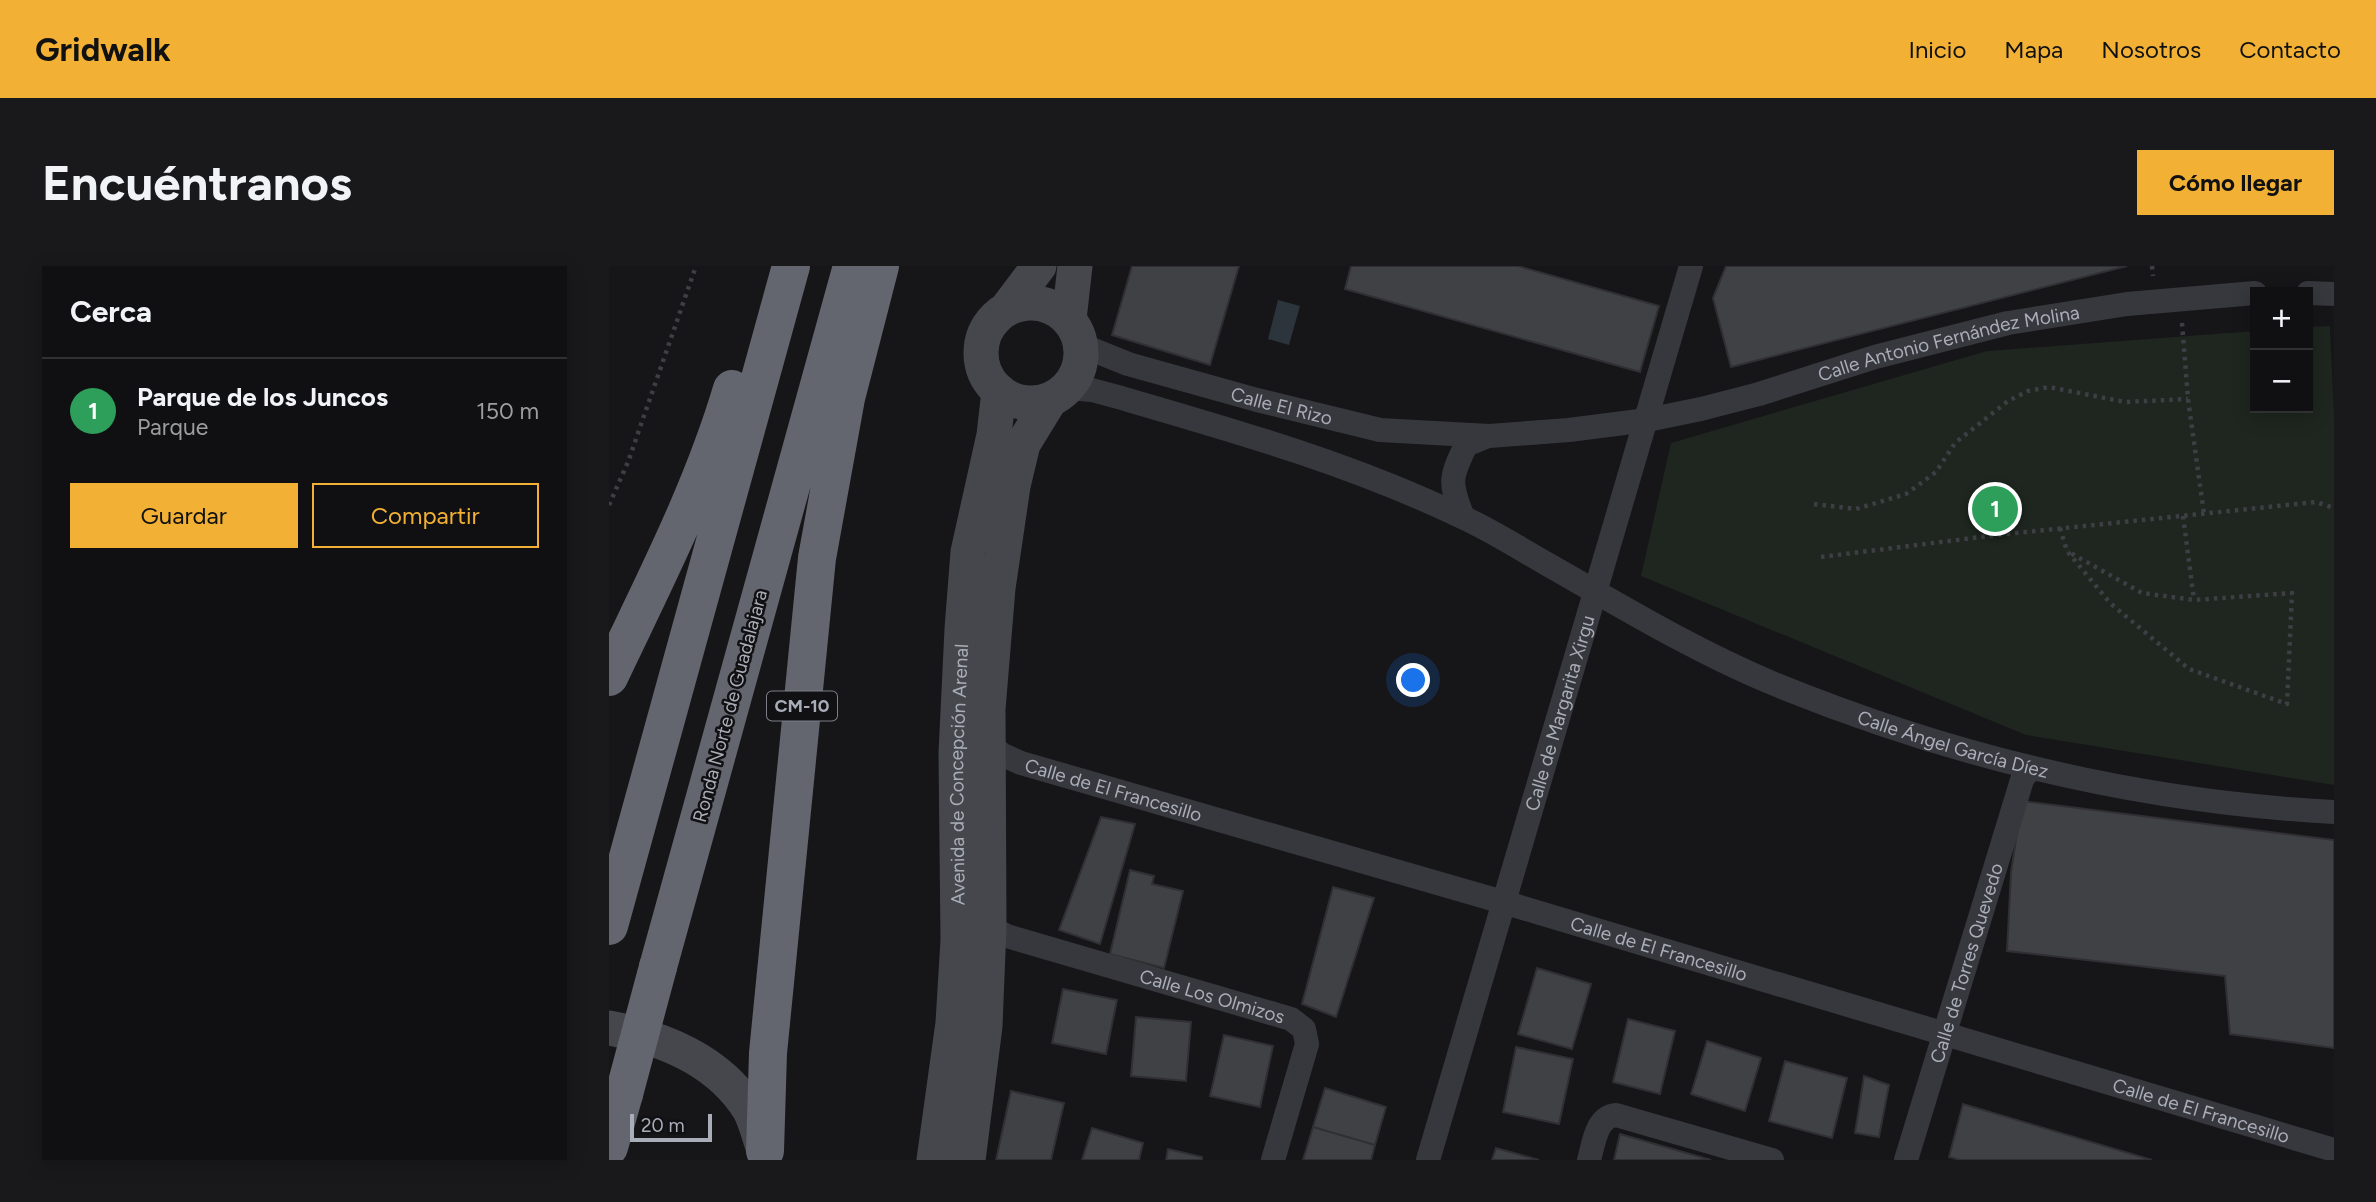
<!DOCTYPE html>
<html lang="es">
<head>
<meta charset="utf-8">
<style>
	:root { --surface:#101012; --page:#19191b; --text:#f1f3f6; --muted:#9c9d9f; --line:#303032; --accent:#f2b134 }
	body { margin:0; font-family:Figtree,sans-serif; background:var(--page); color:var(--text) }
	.controls { position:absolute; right:21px; top:21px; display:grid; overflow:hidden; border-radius:0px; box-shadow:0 4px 18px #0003 }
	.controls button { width:63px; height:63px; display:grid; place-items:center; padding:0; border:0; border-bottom:2px solid var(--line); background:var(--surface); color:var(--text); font:35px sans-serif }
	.scale { position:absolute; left:21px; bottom:18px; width:82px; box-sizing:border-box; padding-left:7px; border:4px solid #a8adb8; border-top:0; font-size:19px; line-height:24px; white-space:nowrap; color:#a8adb8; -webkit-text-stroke:5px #111113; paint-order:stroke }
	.you { position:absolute; left:805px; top:415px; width:24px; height:24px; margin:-18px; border:5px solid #fff; border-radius:50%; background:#1a73e8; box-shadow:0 0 0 10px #1a73e833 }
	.badge { display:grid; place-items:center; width:46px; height:46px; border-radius:50%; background:var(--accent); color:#fff; font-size:23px; font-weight:700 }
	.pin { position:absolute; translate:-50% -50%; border:4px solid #fff; box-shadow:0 2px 7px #0006 }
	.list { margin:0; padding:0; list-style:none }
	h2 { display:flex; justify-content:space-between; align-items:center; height:91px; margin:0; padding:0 28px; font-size:30px }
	h2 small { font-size:23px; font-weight:400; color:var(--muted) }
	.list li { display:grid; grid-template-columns:46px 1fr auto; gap:21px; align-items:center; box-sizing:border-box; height:105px; padding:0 28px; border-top:2px solid var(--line) }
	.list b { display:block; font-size:26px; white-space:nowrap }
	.list p { margin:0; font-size:23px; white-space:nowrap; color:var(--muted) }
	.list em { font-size:23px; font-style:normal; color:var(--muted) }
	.actions { display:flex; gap:14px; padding:21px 28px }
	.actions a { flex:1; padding:16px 0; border:2px solid var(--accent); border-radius:0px; text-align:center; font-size:24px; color:var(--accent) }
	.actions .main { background:var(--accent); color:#111 }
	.map { position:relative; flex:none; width:1725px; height:894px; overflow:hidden; border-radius:0px }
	header { display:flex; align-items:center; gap:42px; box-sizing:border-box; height:98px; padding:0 35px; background:var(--accent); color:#111 }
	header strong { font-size:33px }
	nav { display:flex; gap:38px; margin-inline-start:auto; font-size:24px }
	.intro { display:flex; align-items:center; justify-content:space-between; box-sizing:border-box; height:168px; padding:0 42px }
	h1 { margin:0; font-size:49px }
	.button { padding:18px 32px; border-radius:0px; background:var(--accent); color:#111; font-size:24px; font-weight:700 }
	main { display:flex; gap:42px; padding:0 42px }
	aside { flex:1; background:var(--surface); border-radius:0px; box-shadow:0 4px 18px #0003 }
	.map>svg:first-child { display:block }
</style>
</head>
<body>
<header>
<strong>Gridwalk</strong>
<nav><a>Inicio</a><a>Mapa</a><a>Nosotros</a><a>Contacto</a></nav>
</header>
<div class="intro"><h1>Encuéntranos</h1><a class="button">Cómo llegar</a></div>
<main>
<aside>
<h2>Cerca<small></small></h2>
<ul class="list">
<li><span class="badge" style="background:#2e9e5b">1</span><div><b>Parque de los Juncos</b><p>Parque</p></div><em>150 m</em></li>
</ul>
<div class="actions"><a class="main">Guardar</a><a>Compartir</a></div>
</aside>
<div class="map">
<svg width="1725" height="894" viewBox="0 0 1725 894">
	<rect width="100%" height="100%" fill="#161618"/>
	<!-- green -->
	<path fill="#1e261f" d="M1721 60 1725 150V519L1417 469 1032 310 1062 177 1378 85 1646 65V142H1699V61Z"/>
	<!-- water -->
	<path fill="#2c353c" d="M669 34 691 40 680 79 659 73Z"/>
	<!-- building -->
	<path fill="#404145" stroke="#303034" stroke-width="2" d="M523 0H630L601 99 503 69Z
		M742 0H909L1050 40 1031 106 736 23Z
		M1117 0H1518L1122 101 1104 32Z
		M1413 535 1725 574V782L1621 768 1616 710 1398 685 1402 606Z
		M492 551 526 558 491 678 450 664Z
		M521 604 545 610 543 618 574 625 555 702 501 688Z
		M724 621 765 632 727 751 693 738Z
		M928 702 982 718 963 783 909 768Z
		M454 723 508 734 497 788 443 777Z
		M527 751 582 756 577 815 522 810Z
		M1019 753 1066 765 1051 828 1004 816Z
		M615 769 664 780 651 841 601 830Z
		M1098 775 1152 792 1136 845 1082 828Z
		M907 781 964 793 950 858 894 846Z
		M1176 795 1238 812 1223 872 1160 855Z
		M1255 810 1280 819 1270 871 1246 867Z
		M716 822 777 841 766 879 704 861Z
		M402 825 455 837 442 894H387Z
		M1354 838 1543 894H1351L1340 891Z
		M704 861 766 879 762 894H694Z
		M483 862 534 877 530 894H473Z
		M1011 868 1102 894H1005Z
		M887 882 930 894H883Z
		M559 883 593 891V894H557Z"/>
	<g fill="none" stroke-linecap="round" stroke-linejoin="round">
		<!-- path -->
		<path stroke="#3d3f44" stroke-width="4.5" stroke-dasharray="3.5 5" stroke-linecap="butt" d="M1543 0 1544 10
			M1573 57 1579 133 1595 248
			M1205 238 1247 243 1297 228 1327 206 1346 177 1399 135 1419 125 1440 121 1516 136 1579 133
			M0 239 19 196 87 0
			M1574 250 1585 334
			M1451 262 1458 285 1501 337 1580 403 1678 438 1683 327 1585 334 1533 327 1458 285
			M1212 291 1388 269 1707 236 1725 242"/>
		<!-- street -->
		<g stroke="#37383d" stroke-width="24">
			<path d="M1699 27 1725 28"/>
			<path id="s1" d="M472 79 519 98 648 134 771 164 880 170 960 164 1038 154 1092 143 1150 128 1266 91 1399 57 1518 38 1646 27"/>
			<path id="s2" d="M459 122 483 124 509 131C626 165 743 198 853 251 882 264 910 282 938 298 1010 339 1086 385 1163 417 1341 490 1532 536 1725 546"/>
			<path d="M854 251C840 216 841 212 857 179L879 170"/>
			<path id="s3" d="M378 477 394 489 412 497 894 636 1725 884"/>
			<path id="s4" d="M380 661 398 670 682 753 695 763 698 778 664 894"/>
			<path id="s5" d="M819 894 1082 0"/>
			<path d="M980 894C985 877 987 851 1007 849L1163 894"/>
			<path id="s6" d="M1297 894 1413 514 1417 507 1425 503"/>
		</g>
		<!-- secondary -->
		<g stroke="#45474d" stroke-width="35">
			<circle cx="422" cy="87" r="50"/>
			<path d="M399 41 430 0"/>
			<path d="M460 53 466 0"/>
			<path d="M0 762C54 772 110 795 140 843 147 855 150 871 155 884"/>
			<path id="s7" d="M325 894 344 757 349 674 347 487 353 363 359 286 385 169 390 125"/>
			<path d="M359 894 376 760 380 661 379 443 389 322 404 220 414 178 441 134"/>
		</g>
		<!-- highway -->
		<path stroke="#63666e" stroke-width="38" d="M0 411C45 316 93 224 123 123
			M0 660 182 0
			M49 701 243 0
			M0 881 15 828
			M156 885 159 787 208 292 237 132 271 0"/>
		<!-- highway-bridge -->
		<path stroke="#63666e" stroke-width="38" d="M15 828 49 701"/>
	</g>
	<g text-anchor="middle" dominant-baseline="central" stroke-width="5" stroke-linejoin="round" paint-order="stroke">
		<!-- shield labels -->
		<rect fill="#111113" stroke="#7b7e86" stroke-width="2" x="158" y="425.5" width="70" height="29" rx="5"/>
		<g font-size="18" font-weight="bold" fill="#a8adb8">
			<text x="193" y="440">CM-10</text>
		</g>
		<!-- street labels -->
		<g font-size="19" fill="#a8adb8" stroke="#111113">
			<text stroke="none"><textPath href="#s1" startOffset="891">Calle Antonio Fernández Molina</textPath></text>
			<text stroke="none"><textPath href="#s1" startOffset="210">Calle El Rizo</textPath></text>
			<text transform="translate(121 440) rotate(-75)">Ronda Norte de Guadalajara</text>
			<text stroke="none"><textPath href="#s5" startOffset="466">Calle de Margarita Xirgu</textPath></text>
			<text stroke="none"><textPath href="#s2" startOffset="959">Calle Ángel García Díez</textPath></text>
			<text stroke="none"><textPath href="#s7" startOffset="387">Avenida de Concepción Arenal</textPath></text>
			<text stroke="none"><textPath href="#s3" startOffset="136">Calle de El Francesillo</textPath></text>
			<text stroke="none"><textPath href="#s3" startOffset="704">Calle de El Francesillo</textPath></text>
			<text stroke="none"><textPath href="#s6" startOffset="206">Calle de Torres Quevedo</textPath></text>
			<text stroke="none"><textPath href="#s4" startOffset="234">Calle Los Olmizos</textPath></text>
			<text stroke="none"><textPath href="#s3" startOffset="1270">Calle de El Francesillo</textPath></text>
		</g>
	</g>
</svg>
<div class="controls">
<button>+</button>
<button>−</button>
</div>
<div class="scale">20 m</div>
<div class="you"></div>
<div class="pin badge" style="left:1386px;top:243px;background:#2e9e5b">1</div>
</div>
</main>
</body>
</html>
